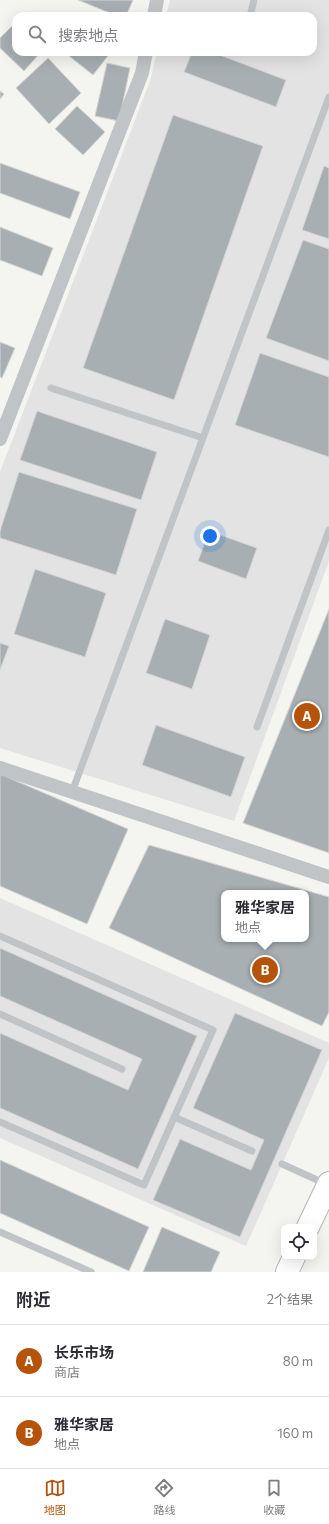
<!DOCTYPE html>
<html lang="zh">
<head>
<meta charset="utf-8">
<style>
	:root { --surface:#fff; --page:#f7f7f7; --text:#2b2b33; --muted:#7c7c81; --line:#e1e1e2; --accent:#b45309 }
	body { margin:0; font-family:Commissioner,"Noto Sans SC",sans-serif; background:var(--page); color:var(--text) }
	.controls { position:absolute; right:12px; bottom:12px; display:grid; overflow:hidden; border-radius:8px; box-shadow:0 4px 16px #0002 }
	.controls button { width:36px; height:36px; display:grid; place-items:center; padding:0; border:0; border-bottom:1px solid var(--line); background:var(--surface); color:var(--text); font:20px sans-serif }
	.you { position:absolute; left:210px; top:536px; width:14px; height:14px; margin:-10px; border:3px solid #fff; border-radius:50%; background:#1a73e8; box-shadow:0 0 0 6px #1a73e833 }
	.badge { display:grid; place-items:center; width:26px; height:26px; border-radius:50%; background:var(--accent); color:#fff; font-size:13px; font-weight:700 }
	.pin { position:absolute; translate:-50% -50%; border:2px solid #fff; box-shadow:0 1px 4px #0006 }
	.popup { position:absolute; left:221px; top:890px; width:88px; height:52px; box-sizing:border-box; display:grid; place-content:center; border-radius:8px; background:var(--surface); filter:drop-shadow(0 1px 3px #0005); font-size:13px; white-space:nowrap; color:var(--muted) }
	.popup b { font-size:15px; color:var(--text) }
	.popup::after { content:''; position:absolute; left:50%; top:100%; margin-left:-8px; border:8px solid transparent; border-top-color:var(--surface) }
	.list { margin:0; padding:0; list-style:none }
	h2 { display:flex; justify-content:space-between; align-items:center; height:52px; margin:0; padding:0 16px; font-size:17px }
	h2 small { font-size:13px; font-weight:400; color:var(--muted) }
	.list li { display:grid; grid-template-columns:26px 1fr auto; gap:12px; align-items:center; box-sizing:border-box; height:72px; padding:0 16px; border-top:1px solid var(--line) }
	.list b { display:block; font-size:15px; white-space:nowrap }
	.list p { margin:0; font-size:13px; white-space:nowrap; color:var(--muted) }
	.list em { font-size:13px; font-style:normal; color:var(--muted) }
	.icon { flex:none; width:22px; height:22px; fill:none; stroke:currentColor; stroke-width:2; stroke-linecap:round; stroke-linejoin:round }
	.map { position:relative; flex:none; width:329px; height:1272px; overflow:hidden }
	.search { position:absolute; background:var(--surface); box-shadow:0 4px 16px #0002; left:12px; right:12px; top:12px; height:44px; display:flex; align-items:center; gap:10px; box-sizing:border-box; padding:0 14px; border-radius:12px; color:var(--muted); font-size:15px }
	.sheet { height:196px; background:var(--surface) }
	nav { display:flex; justify-content:space-around; align-items:center; box-sizing:border-box; height:56px; border-top:1px solid var(--line); background:var(--surface); font-size:11px; color:var(--muted) }
	nav a { display:grid; justify-items:center; gap:2px }
	nav .on { color:var(--accent) }
	.map>svg:first-child { display:block }
</style>
</head>
<body>
<div class="map">
<svg width="329" height="1272" viewBox="0 0 329 1272">
	<rect width="100%" height="100%" fill="#f4f4f1"/>
	<!-- built -->
	<path fill="#e2e3e2" d="M170 0H329V561L234 821 0 748V472L150 81 157 52H313V16H166Z
		M0 898 329 1043V1058L246 1246 0 1138Z"/>
	<!-- building -->
	<path fill="#a7afb3" stroke="#d6d5d3" fill-rule="evenodd" d="M78 0H133L126 16H117Z
		M14 24 16 26V52H41L24 71 0 48V38Z
		M64 52H111L93 75Z
		M192 52H212L286 80 276 107 184 72Z
		M48 58 81 93 49 124 16 88Z
		M107 63 130 68 119 121 95 116Z
		M0 91 4 94 0 99Z
		M77 106 105 132 83 155 55 129Z
		M173 115 263 146 174 400 83 368Z
		M0 163 80 192 70 219 0 193Z
		M324 166 329 168V239L302 230Z
		M0 227 53 248 42 276 0 260Z
		M303 240 329 249V361L266 338Z
		M0 342 15 348 2 378 0 377Z
		M260 353 329 377V457L235 425Z
		M37 411 157 452 141 500 20 460Z
		M19 472 137 509 116 575 0 538V531Z
		M209 531 257 548 246 579 198 561Z
		M35 569 106 593 85 657 14 634Z
		M329 609V853L243 823Z
		M165 619 210 635 192 689 146 673Z
		M0 643 9 646 0 670Z
		M156 725 245 757 231 797 142 765Z
		M0 774 128 829 87 924 0 886Z
		M149 845 329 897V1012L322 1026 109 928ZM224 893H306V939H224Z
		M0 948 197 1036 138 1169 0 1108V1033L128 1090 142 1059 0 996Z
		M235 1013 322 1050 240 1237 153 1200 180 1139 251 1170 264 1140 193 1108Z
		M0 1160 149 1227 129 1271 0 1213Z
		M162 1227 220 1252 211 1272H143Z"/>
	<g fill="none" stroke-linecap="round" stroke-linejoin="round">
		<!-- primary casing -->
		<g stroke="#b1b6b9" stroke-width="24">
			<path id="primary" d="M308 1227 329 1183
				M287 1272 294 1257"/>
		</g>
		<!-- lane -->
		<path stroke="#c0c4c7" stroke-width="7" d="M250 16 254 0
			M51 388 203 438
			M257 727 329 530
			M72 792 329 97
			M0 936 213 1030 144 1185 0 1122
			M0 1014 122 1069
			M174 1117 252 1151
			M282 1164 326 1184
			M0 1232 91 1272"/>
		<!-- street -->
		<path stroke="#c0c4c7" stroke-width="14" d="M154 16 157 0
			M0 439 142 73 146 52
			M0 768 329 877"/>
		<!-- primary -->
		<use href="#primary" stroke="#fff" stroke-width="22"/>
	</g>
</svg>
<div class="controls">
<button><svg class="icon" aria-label="locate" viewBox="0 0 24 24"><circle cx="12" cy="12" r="6"/><path d="M12 2v4M12 18v4M2 12h4M18 12h4"/></svg></button>
</div>
<div class="you"></div>
<div class="pin badge" style="left:307px;top:716px">A</div>
<div class="pin badge" style="left:265px;top:970px">B</div>
<div class="popup"><b>雅华家居</b>地点</div>
<div class="search"><svg class="icon" aria-label="search" viewBox="0 0 24 24"><circle cx="10" cy="10" r="6"/><path d="M15 15l6 6"/></svg>搜索地点</div>
</div>
<section class="sheet">
<h2>附近<small>2个结果</small></h2>
<ul class="list">
<li><span class="badge">A</span><div><b>长乐市场</b><p>商店</p></div><em>80 m</em></li>
<li><span class="badge">B</span><div><b>雅华家居</b><p>地点</p></div><em>160 m</em></li>
</ul>
</section>
<nav>
<a class="on"><svg class="icon" aria-label="map" viewBox="0 0 24 24"><path d="M3 6l6-2 6 2 6-2v14l-6 2-6-2-6 2zM9 4v14M15 6v14"/></svg>地图</a>
<a><svg class="icon" aria-label="directions" viewBox="0 0 24 24"><path d="M12 3l9 9-9 9-9-9zM9 14v-3h6M13 9l2 2-2 2"/></svg>路线</a>
<a><svg class="icon" aria-label="saved" viewBox="0 0 24 24"><path d="M7 4h10v16l-5-4-5 4z"/></svg>收藏</a>
</nav>
</body>
</html>
